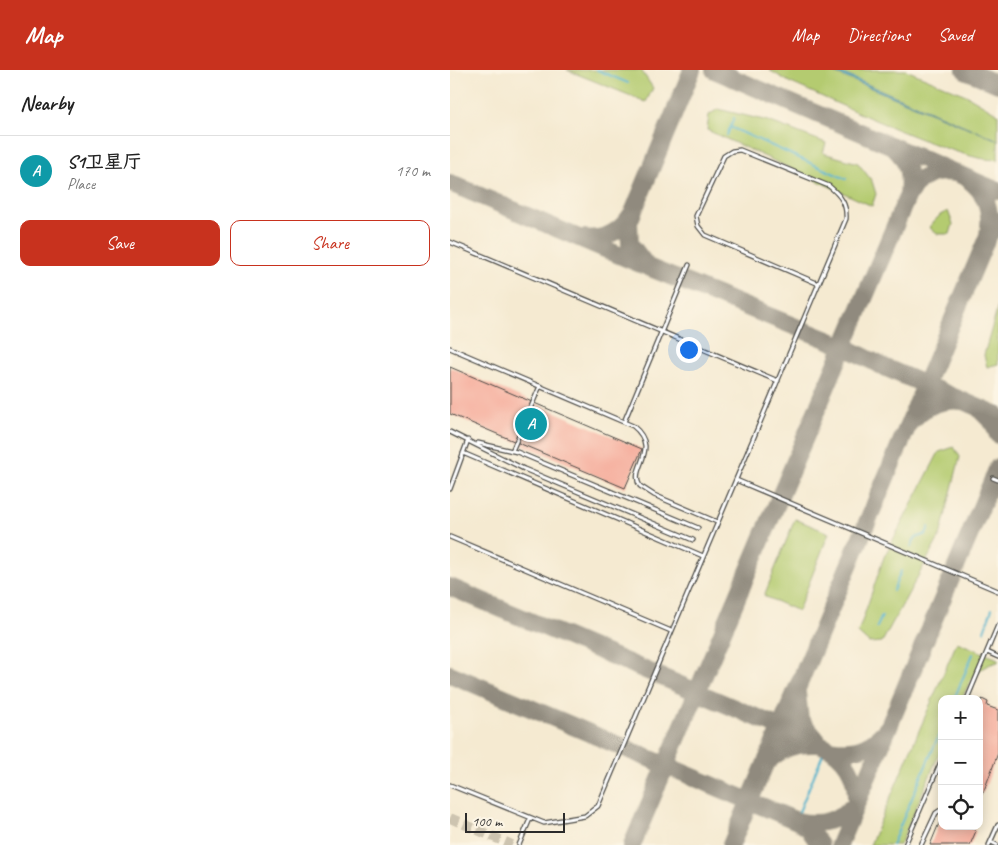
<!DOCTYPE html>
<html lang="en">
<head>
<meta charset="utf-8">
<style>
	:root { --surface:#fff; --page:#f6f6f6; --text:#222; --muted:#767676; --line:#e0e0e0; --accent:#c8321e }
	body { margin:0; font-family:Caveat,"LXGW WenKai TC",sans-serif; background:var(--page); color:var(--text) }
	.controls { position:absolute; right:15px; bottom:15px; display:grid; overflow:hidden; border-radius:10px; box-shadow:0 2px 12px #0003 }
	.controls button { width:45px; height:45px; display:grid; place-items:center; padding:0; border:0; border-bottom:1px solid var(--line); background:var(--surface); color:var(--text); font:25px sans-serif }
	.scale { position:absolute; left:15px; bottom:12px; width:100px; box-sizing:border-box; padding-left:5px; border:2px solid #2b2b2b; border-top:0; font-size:14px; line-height:18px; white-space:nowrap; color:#2b2b2b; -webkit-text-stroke:4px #fcf5e5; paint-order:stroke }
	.you { position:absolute; left:238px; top:279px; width:18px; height:18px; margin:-12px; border:4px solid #fff; border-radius:50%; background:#1a73e8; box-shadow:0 0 0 8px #1a73e833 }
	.badge { display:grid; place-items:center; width:32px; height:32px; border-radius:50%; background:var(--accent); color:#fff; font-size:16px; font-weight:700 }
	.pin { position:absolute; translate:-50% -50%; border:2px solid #fff; box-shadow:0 1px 5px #0006 }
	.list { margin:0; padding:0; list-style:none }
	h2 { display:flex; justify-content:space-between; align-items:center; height:65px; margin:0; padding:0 20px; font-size:21px }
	h2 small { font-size:16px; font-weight:400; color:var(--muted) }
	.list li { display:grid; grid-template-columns:32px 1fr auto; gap:15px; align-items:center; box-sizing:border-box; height:70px; padding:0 20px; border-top:1px solid var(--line) }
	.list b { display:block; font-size:19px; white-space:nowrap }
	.list p { margin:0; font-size:16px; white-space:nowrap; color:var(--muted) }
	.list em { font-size:16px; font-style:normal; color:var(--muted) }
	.actions { display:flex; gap:10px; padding:15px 20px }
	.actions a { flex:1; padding:11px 0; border:1px solid var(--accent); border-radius:10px; text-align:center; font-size:18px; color:var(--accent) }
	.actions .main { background:var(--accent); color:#fff }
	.icon { flex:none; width:28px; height:28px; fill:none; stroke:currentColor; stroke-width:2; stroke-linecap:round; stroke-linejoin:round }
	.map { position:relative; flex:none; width:548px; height:775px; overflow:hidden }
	header { display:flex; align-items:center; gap:30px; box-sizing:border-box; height:70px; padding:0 25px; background:var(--accent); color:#fff }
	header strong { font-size:24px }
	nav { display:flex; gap:28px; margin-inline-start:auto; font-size:18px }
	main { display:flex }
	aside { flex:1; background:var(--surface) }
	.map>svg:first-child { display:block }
</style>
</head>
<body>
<header>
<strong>Map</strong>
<nav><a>Map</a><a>Directions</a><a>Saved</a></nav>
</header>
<main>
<aside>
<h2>Nearby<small></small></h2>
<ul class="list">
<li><span class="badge" style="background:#0f9aa8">A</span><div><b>S1卫星厅</b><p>Place</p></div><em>170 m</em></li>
</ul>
<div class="actions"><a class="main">Save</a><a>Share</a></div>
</aside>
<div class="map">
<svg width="548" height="775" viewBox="0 0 548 775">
	<rect width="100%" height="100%" fill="#fcf5e5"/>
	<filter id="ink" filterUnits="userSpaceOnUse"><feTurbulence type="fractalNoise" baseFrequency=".02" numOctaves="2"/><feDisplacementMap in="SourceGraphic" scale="10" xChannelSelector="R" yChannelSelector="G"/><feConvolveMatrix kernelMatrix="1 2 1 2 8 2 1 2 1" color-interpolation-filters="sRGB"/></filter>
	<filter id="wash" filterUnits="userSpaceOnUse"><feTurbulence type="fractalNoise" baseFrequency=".0096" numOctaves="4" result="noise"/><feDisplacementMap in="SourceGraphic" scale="20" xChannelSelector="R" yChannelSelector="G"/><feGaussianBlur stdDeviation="1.12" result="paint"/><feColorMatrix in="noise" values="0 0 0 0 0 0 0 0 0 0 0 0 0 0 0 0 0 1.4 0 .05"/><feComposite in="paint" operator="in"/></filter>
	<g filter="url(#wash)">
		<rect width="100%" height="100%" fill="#f5ead1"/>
		<!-- green -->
		<path fill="#b4cb70" stroke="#707b4e" d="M117 0H191L203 18 196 32Z
			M319 0H456L516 25 548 44V89C520 97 375 27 341 13Z
			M268 39 318 51 376 73 373 83 408 93 422 111 426 124 422 136 257 60 259 45Z
			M498 141 503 154 500 164H487L479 157 490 145Z
			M548 236V294L537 297 534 285Z
			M504 377 510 387 490 466 432 572 419 573 408 563 434 487 489 382Z
			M345 449 379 463 348 541 314 526Z
			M507 572 548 589V592C526 597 520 610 512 629H492V677L450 775H420Z"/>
		<!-- water -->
		<path fill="#4fb3cd" stroke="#3d6f7c" d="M377 0H384L548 70Z"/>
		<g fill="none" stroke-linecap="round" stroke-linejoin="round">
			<!-- stream -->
			<path stroke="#4fb3cd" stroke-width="2" d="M147 0 178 13
				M280 57 396 109
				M277 65 284 48
				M461 477 465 468 476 464 479 457
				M443 521 451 501
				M427 557 432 546
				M534 561 542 539
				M504 629 523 584
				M346 749 375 679
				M442 775 492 658"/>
			<!-- taxiway -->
			<path stroke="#908a7e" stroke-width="18" d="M264 0 548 121
				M515 0 548 14
				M444 78C459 91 460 106 458 125
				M520 111C538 125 542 144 538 165
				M0 113 183 191 393 276 434 297 548 346
				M133 168C153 171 170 162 181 145
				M195 194 180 174 179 152 242 0
				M531 341 543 353 548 365
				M463 350C475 335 493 329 511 331
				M0 517 381 679C407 684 425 675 440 655
				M0 604 347 751 358 758 370 775
				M347 623 350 650 367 670
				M317 692C332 678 346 673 366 674
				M347 751C372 757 388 750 406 734 407 710 401 693 381 679
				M182 775 458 125C470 105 484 100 506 103
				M281 775 537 168 548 151
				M389 775 548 397"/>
		</g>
		<g id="blocks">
			<!-- building -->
			<path fill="#f5a998" d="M0 297 192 379 175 418 0 344Z
				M532 629 538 632 537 636 548 640V683L533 723 529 722V637Z
				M492 746V756H517L526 761 520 775H480Z"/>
		</g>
	</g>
	<g filter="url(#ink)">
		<use href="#blocks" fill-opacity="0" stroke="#494844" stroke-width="1"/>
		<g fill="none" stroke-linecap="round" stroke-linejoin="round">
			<!-- trunk-tunnel -->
			<path stroke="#cdc4b0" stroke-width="10" stroke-dasharray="10 5" stroke-linecap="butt" d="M0 748 62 775"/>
			<!-- service casing -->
			<g stroke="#494844" stroke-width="5.5">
				<path id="service" d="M0 172 328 311
					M0 278 183 356C212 380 178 398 190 416L204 425 267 452
					M174 352 239 195
					M0 362 74 399 243 470
					M28 373 67 382 248 458
					M62 381 90 316
					M13 383 253 486
					M543 408 548 410
					M286 410 548 521
					M0 419 18 370
					M0 467 221 561
					M537 582 548 587
					M517 629 548 555
					M0 715 94 753 135 746 148 736 396 149C397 134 391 126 379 116L290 80 282 81 274 86 246 146 248 156 255 165 369 214
					M541 772 547 775
					M69 775 80 749
					M455 775 492 689
					M471 775 486 743 492 739
					M539 775 548 755"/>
			</g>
			<!-- service -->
			<use href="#service" stroke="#fff" stroke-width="3"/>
		</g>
	</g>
</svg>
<div class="controls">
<button>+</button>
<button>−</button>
<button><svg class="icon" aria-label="locate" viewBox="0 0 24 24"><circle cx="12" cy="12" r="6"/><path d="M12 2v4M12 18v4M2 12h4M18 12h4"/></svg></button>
</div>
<div class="scale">100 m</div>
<div class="you"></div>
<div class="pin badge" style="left:81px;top:354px;background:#0f9aa8">A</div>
</div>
</main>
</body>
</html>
